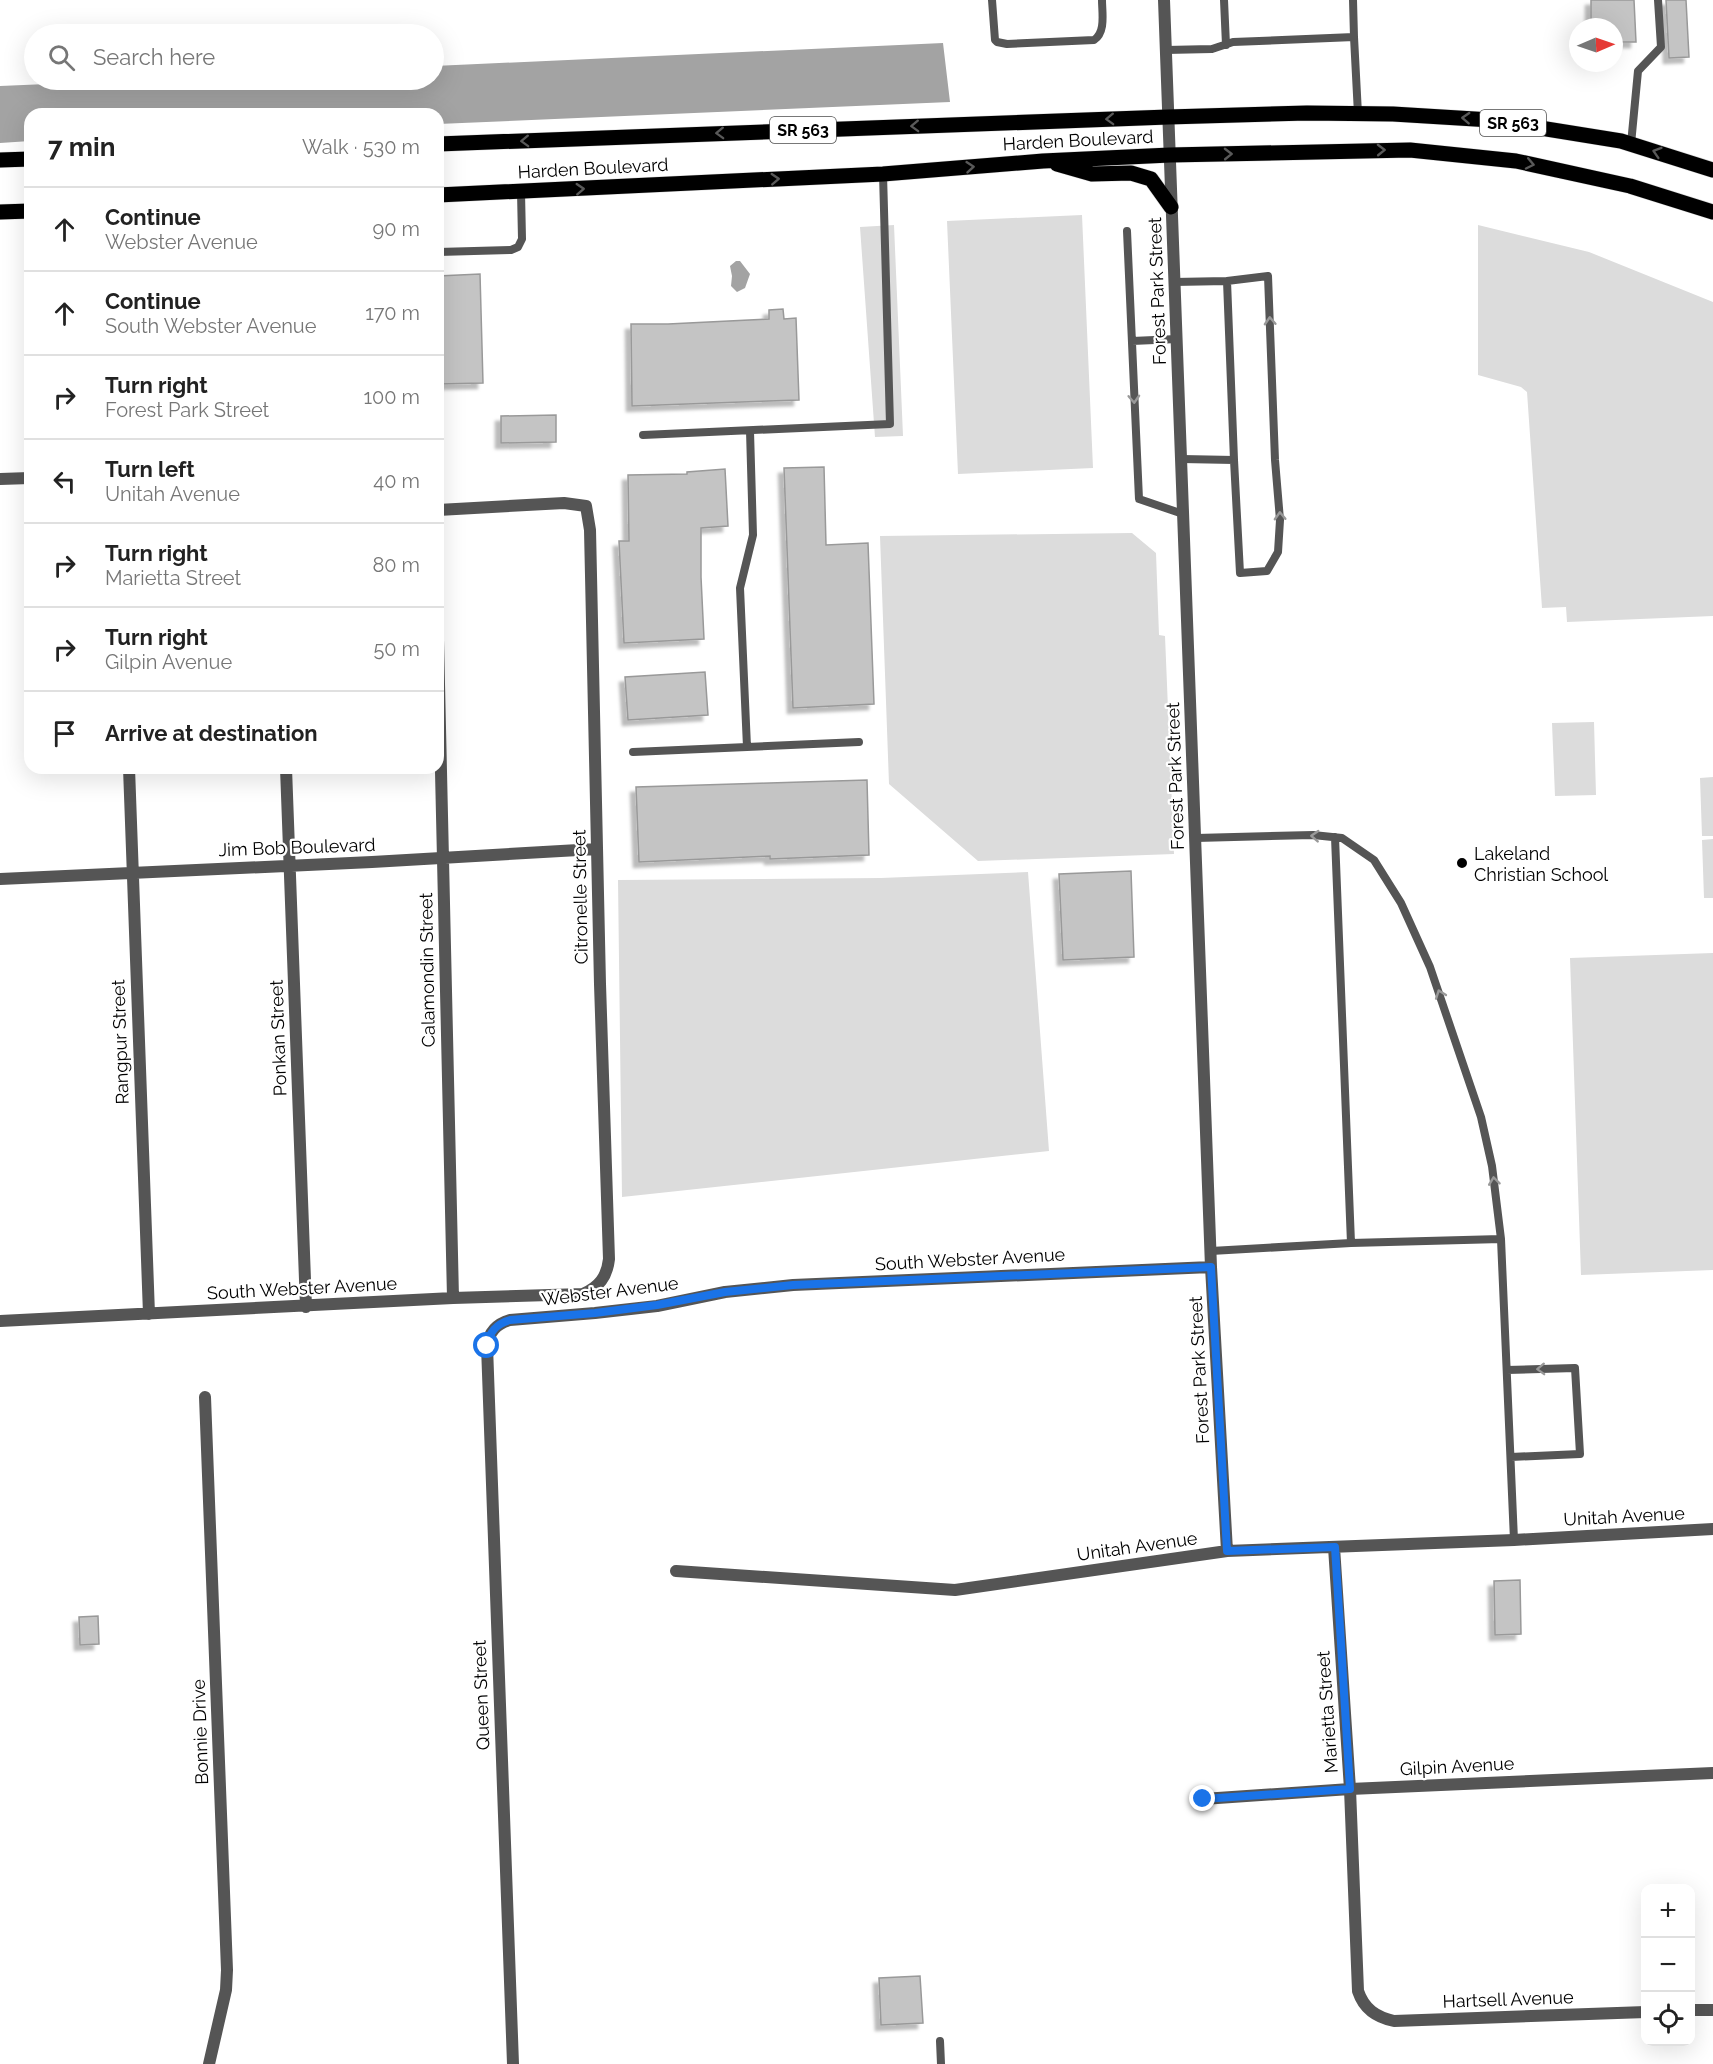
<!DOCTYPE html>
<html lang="en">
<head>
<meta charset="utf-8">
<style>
	:root { --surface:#fff; --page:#f6f6f6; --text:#222; --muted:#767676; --line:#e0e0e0 }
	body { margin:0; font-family:Raleway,sans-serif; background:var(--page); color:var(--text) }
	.controls { position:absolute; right:18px; bottom:18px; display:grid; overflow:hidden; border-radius:12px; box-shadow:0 6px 24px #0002 }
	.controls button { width:54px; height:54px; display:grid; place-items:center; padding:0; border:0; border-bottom:2px solid var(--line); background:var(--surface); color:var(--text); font:30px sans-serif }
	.compass { position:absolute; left:1569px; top:18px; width:54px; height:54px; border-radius:50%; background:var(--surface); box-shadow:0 6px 24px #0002; rotate:88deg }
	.stop { position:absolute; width:18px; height:18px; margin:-14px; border:4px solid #1a73e8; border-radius:50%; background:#fff }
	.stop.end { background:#1a73e8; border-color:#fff; box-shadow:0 2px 6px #0008 }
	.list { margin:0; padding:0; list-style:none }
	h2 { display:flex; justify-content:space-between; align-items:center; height:78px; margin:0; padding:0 24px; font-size:26px }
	h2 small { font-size:20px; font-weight:400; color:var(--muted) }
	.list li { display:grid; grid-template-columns:39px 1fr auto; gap:18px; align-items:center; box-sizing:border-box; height:84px; padding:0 24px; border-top:2px solid var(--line) }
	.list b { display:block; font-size:22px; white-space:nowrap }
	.list p { margin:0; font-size:20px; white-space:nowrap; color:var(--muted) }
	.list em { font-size:20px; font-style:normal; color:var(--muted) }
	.icon { flex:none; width:33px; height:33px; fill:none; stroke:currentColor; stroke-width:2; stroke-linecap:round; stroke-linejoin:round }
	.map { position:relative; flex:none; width:1713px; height:2064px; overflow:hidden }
	.search { position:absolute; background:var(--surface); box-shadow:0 6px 24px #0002; left:24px; top:24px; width:420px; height:66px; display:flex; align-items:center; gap:15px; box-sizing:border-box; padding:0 21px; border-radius:33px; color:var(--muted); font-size:22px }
	.panel { position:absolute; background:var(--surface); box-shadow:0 6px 24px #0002; left:24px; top:108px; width:420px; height:666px; border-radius:18px }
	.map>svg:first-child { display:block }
</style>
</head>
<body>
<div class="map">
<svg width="1713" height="2064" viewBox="0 0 1713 2064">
	<defs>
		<filter id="shadow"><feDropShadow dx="-5.5" dy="5.5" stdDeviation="1.5" flood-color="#0004"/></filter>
	</defs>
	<rect width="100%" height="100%" fill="#fff"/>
	<!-- green -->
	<path fill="#dcdcdc" d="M1082 215 1093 468 958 474 947 221Z
		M894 225 903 436 875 437 860 227Z
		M1478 225 1589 252 1713 302V616L1567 622 1566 607 1542 608 1527 392 1521 387 1478 375Z
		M1132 533 1156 553 1159 635 1165 636 1174 854 978 861 889 784 880 536Z
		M1594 722 1596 795 1555 796 1552 723Z
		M1713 777V836H1702L1700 778Z
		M1713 839V898H1704L1702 840Z
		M1028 872 1049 1151 622 1197 618 880 881 878Z
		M1713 953V1270L1581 1275 1570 958Z"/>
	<!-- water -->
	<path fill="#a3a3a3" d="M943 43 950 102 438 124V114H30V141L0 143V86L141 80H434V66Z
		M736 261H740L750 274 745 288 737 292 731 286 732 276 730 266Z"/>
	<!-- building -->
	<path fill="#c4c4c4" stroke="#999" stroke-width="1.5" filter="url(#shadow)" d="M1591 0H1634L1636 42H1614V27H1591Z
		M1666 0H1686L1689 57 1669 58Z
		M480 274 483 383 438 384V276Z
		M783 309 784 319 796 318 799 400 632 406 631 324H668L769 319V310Z
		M556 415V442L501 443V416Z
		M824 467 826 545 868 543 874 704 793 708 784 468Z
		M725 469 728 526 701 528V577L704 639 624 643 619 541H629L628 475 687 474V472Z
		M705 672 708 715 628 720 625 677Z
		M867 780 869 855 770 859V856L639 862 636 787Z
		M1131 871 1134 957 1063 960 1059 874Z
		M1520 1580 1521 1634 1495 1635 1494 1581Z
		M98 1616 99 1644 80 1645 79 1617Z
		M920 1976 923 2023 881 2025 879 1978Z"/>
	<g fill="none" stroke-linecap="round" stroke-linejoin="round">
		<!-- primary casing -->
		<g stroke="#dbdbdb" stroke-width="16">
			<path id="primary" d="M438 144 1168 117 1307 113 1393 114 1491 120 1621 141 1713 170
				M0 160 30 159
				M1057 164 1092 174 1131 173 1151 179 1171 207
				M438 195 883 174 1043 161 1170 155 1410 150 1516 161 1630 186 1713 212
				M0 212 30 211"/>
		</g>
		<!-- service -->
		<path stroke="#555" stroke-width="8" d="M992 0 995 40 997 42 1007 44 1094 40C1106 32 1102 13 1102 0
			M1224 0 1226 45
			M1353 0 1354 37
			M1166 50 1212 49 1233 42 1354 37 1358 114
			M1631 144 1638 71 1661 47 1658 0
			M1127 231 1139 499 1183 514
			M438 252 511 250 518 247 522 239 521 192
			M1227 281 1268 276 1275 460 1280 520 1278 552 1267 571 1240 573 1234 460
			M1174 282 1227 281 1234 460 1182 459
			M1132 341 1177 339
			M750 431 753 535 740 588 747 747 859 742
			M643 435 890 424 883 174
			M633 752 747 747
			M1335 837 1351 1243
			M1196 838 1313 835 1342 838 1374 860 1401 903 1430 967 1481 1117 1492 1166 1501 1239 1514 1540
			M1211 1251 1351 1243 1501 1239
			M1507 1370 1575 1368 1580 1454 1511 1457
			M940 2041 941 2064"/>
		<!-- minor -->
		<path stroke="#555" stroke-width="12" d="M1164 0 1211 1267 1227 1551
			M0 479 30 478
			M438 640 453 1298
			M129 768 149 1314
			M286 768 306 1307
			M0 879 372 862 596 849
			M0 1321 453 1298 583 1294C599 1287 607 1277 609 1259L600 984 590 530 586 506 564 503 438 510
			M205 1397 227 1970 226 1990 209 2064
			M1334 1547 1350 1789 1358 1991C1364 2009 1376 2017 1394 2021L1646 2012
			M676 1571 955 1590 1227 1551 1514 1540 1713 1529
			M1203 1799 1350 1789 1713 1773
			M1690 2010H1713
			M513 2064 487 1346C489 1332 496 1324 510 1320L595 1313 657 1306 725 1292 793 1285 1211 1267"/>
		<!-- primary -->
		<use href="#primary" stroke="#000" stroke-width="15"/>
	</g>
	<!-- one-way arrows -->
	<defs><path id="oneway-chevron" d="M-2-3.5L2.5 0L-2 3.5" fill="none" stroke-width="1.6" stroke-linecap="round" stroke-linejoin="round" transform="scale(1.5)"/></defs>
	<g stroke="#595959">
		<use href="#oneway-chevron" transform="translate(1466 118) rotate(-177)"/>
		<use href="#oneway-chevron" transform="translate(1110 119) rotate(178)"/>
		<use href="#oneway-chevron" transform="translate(915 126) rotate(178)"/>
		<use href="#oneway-chevron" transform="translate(720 133) rotate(178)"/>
		<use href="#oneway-chevron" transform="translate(525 141) rotate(178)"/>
		<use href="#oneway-chevron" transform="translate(1381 150) rotate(-1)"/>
		<use href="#oneway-chevron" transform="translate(1657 152) rotate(-163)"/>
		<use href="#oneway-chevron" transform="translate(1228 154) rotate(-1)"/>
		<use href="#oneway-chevron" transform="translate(1530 164) rotate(12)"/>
		<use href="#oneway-chevron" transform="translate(970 167) rotate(-5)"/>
		<use href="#oneway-chevron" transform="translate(775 179) rotate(-3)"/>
		<use href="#oneway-chevron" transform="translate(580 189) rotate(-3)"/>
	</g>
	<g stroke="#999">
		<use href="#oneway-chevron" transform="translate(1270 321) rotate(-93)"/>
		<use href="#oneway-chevron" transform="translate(1134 399) rotate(87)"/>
		<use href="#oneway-chevron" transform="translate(1280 516) rotate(-92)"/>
		<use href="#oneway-chevron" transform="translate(1315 836) rotate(-177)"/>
		<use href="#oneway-chevron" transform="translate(1440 994) rotate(-110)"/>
		<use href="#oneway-chevron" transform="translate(1494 1181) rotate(-97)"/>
		<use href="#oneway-chevron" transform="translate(1541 1369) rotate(178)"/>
	</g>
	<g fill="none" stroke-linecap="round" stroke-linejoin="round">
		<!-- route -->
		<path stroke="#1a73e8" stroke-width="8" d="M487 1346C489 1332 496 1324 510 1320L595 1313 657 1305 725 1292 793 1285 1211 1267 1227 1551 1335 1547 1350 1789 1203 1799"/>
	</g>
	<!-- markers -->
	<circle fill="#000" stroke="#fff" stroke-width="2" cx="1462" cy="863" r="6"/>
	<g text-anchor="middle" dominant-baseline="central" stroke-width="4.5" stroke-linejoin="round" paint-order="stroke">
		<!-- shield labels -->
		<g fill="#fff" stroke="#4c4c4c" stroke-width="1.5">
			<rect x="1480" y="110" width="66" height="26" rx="4.5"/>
			<rect x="770" y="117" width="66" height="26" rx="4.5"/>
		</g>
		<g font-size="16" font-weight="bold" fill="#000">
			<text x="1513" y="123">SR 563</text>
			<text x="803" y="130">SR 563</text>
		</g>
		<!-- street labels -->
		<g font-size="18" fill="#000" stroke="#fff">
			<text transform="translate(1078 140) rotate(-3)">Harden Boulevard</text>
			<text transform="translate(593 168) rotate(-3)">Harden Boulevard</text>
			<text transform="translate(1157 291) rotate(-92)">Forest Park Street</text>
			<text transform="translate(1175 776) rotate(-92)">Forest Park Street</text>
			<text transform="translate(297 847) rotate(-2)">Jim Bob Boulevard</text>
			<text transform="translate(580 897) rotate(-91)">Citronelle Street</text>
			<text transform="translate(427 970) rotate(-91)">Calamondin Street</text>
			<text transform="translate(278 1038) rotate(-92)">Ponkan Street</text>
			<text transform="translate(120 1042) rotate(-92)">Rangpur Street</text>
			<text transform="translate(970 1259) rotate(-3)">South Webster Avenue</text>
			<text transform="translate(302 1288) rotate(-3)">South Webster Avenue</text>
			<text transform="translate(610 1291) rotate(-7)">Webster Avenue</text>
			<text transform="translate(1199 1370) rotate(-93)">Forest Park Street</text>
			<text transform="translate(1624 1516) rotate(-3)">Unitah Avenue</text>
			<text transform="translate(1137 1546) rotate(-8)">Unitah Avenue</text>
			<text transform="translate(481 1695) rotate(-92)">Queen Street</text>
			<text transform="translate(1327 1712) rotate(-94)">Marietta Street</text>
			<text transform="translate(200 1732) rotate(-92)">Bonnie Drive</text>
			<text transform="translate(1457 1766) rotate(-3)">Gilpin Avenue</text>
			<text transform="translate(1508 1999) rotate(-2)">Hartsell Avenue</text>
		</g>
		<!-- poi labels -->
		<g font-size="18" fill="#000" stroke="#fff" text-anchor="start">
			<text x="1474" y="853">Lakeland<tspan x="1474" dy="21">Christian School</tspan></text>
		</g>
	</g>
</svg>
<div class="controls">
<button>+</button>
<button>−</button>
<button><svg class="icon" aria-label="locate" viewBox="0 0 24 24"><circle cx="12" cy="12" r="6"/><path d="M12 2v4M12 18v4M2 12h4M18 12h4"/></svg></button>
</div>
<svg class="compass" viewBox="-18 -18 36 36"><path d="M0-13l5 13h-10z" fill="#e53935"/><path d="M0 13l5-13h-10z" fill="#767676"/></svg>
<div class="stop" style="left:487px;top:1346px"></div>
<div class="stop end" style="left:1203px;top:1799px"></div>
<div class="search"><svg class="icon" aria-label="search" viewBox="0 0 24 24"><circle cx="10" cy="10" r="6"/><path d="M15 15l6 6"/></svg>Search here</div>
<section class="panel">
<h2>7 min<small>Walk · 530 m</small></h2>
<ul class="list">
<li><svg class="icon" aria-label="ahead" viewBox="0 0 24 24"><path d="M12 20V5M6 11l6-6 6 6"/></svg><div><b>Continue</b><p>Webster Avenue</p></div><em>90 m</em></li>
<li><svg class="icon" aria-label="ahead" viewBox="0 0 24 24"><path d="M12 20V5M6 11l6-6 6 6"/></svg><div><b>Continue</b><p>South Webster Avenue</p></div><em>170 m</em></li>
<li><svg class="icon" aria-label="right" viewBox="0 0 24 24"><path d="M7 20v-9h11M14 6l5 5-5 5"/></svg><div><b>Turn right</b><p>Forest Park Street</p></div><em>100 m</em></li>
<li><svg class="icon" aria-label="left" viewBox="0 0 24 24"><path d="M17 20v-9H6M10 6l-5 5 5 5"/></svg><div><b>Turn left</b><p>Unitah Avenue</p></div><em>40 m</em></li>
<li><svg class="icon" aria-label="right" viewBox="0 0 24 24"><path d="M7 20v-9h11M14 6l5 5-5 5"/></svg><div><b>Turn right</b><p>Marietta Street</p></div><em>80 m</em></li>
<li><svg class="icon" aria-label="right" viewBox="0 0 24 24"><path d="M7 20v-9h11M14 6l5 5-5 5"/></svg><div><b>Turn right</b><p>Gilpin Avenue</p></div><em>50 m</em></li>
<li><svg class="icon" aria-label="arrive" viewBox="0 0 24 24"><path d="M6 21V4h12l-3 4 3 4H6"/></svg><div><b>Arrive at destination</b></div></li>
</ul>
</section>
</div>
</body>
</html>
